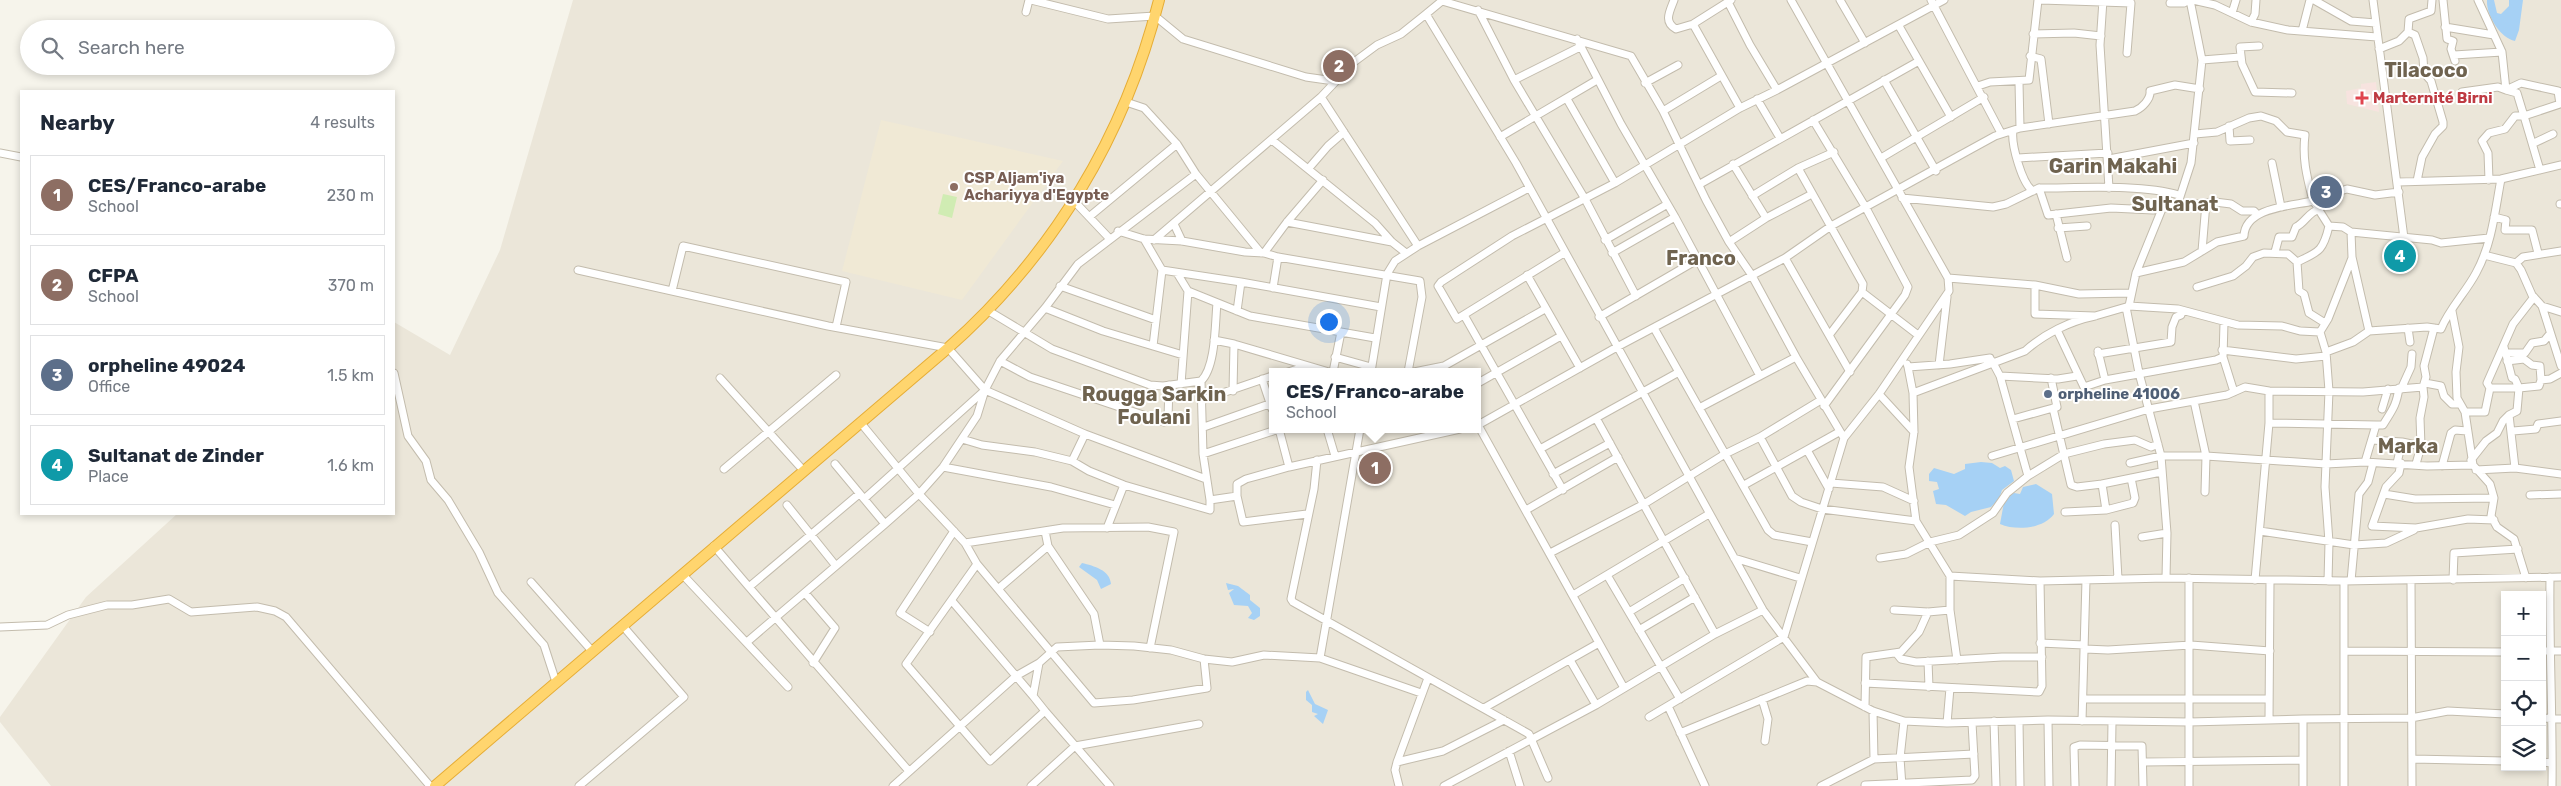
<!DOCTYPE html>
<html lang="en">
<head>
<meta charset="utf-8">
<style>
	:root { --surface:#fff; --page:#f2f2f3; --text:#1f2937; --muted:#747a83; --line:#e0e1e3; --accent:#ff471a }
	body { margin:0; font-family:Rubik,sans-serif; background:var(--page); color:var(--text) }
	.controls { position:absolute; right:15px; bottom:15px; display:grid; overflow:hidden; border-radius:0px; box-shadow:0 2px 8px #0003 }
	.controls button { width:45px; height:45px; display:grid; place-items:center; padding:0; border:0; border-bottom:1px solid var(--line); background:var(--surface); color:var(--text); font:25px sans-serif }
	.you { position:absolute; left:1328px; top:321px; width:18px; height:18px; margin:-12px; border:4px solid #fff; border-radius:50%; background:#1a73e8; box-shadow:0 0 0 8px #1a73e833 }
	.badge { display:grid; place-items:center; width:32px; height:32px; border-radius:50%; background:var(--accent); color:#fff; font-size:16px; font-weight:700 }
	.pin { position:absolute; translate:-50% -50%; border:2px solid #fff; box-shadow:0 1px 5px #0006 }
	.popup { position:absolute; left:1269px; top:368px; width:212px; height:65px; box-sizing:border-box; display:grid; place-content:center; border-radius:0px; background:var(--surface); filter:drop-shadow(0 1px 4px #0005); font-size:16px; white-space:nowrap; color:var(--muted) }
	.popup b { font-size:19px; color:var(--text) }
	.popup::after { content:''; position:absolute; left:50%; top:100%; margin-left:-10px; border:10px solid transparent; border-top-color:var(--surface) }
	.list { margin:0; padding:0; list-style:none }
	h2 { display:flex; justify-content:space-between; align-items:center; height:65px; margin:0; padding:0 20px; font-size:21px }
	h2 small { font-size:16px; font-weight:400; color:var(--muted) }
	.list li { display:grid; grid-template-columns:32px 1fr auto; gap:15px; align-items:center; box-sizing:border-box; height:80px; margin:0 10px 10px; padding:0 10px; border:1px solid var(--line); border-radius:0px }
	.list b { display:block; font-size:19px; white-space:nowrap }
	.list p { margin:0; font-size:16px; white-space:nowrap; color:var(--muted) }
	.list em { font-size:16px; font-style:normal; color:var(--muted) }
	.icon { flex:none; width:28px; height:28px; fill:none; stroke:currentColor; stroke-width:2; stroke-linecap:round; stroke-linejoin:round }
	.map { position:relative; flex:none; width:2561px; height:786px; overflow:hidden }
	.search { position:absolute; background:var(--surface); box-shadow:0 2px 8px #0003; left:20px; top:20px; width:375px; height:55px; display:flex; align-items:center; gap:12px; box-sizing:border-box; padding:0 18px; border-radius:28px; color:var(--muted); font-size:19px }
	.panel { position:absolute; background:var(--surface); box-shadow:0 2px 8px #0003; left:20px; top:90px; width:375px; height:425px; border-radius:0px }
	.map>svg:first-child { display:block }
</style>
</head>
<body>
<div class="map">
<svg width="2561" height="786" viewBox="0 0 2561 786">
	<rect width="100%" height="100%" fill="#f6f4eb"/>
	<!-- residential -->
	<path fill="#ebe6d9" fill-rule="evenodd" d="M573 0H2561V786H51L0 722V717L86 597 177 514H394V322L450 355 500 250ZM1272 372H1478V429H1272ZM2505 595H2542V767H2505Z"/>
	<!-- education -->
	<path fill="#f0e9d5" d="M881 120 1063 161 962 300 842 271Z"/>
	<!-- medical -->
	<path fill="#f7e3df" d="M2376 82 2379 112 2347 104 2346 91 2361 88V84Z"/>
	<!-- green -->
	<path fill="#d0ecb3" d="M943 194 957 197 952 218 938 214Z"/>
	<!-- water -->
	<path fill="#a6d1f5" d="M2487 0H2494L2497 13 2501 14 2509 6V0H2523L2519 30 2515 41C2500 38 2486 15 2487 0Z
		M1981 462 1992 463 2000 468 2005 466 2011 470 2014 481 2002 490 1999 499 1991 507 1971 512 1965 516 1946 505 1936 504 1933 491 1939 489 1937 482 1929 481V474L1934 468 1954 474 1965 469V464Z
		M2036 484 2052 494 2054 514C2043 529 2016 531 2000 524L2005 497 2014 493 2020 494 2023 487Z
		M1082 563C1094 566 1110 570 1111 584L1101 589 1097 580 1079 567Z
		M1226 583 1238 586 1250 595V600L1260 608V616L1254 620 1248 618 1252 613 1248 606 1234 605 1229 593 1234 589 1228 590Z
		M1308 690 1315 704 1328 710 1323 724 1314 716 1318 714 1312 712V705L1306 700V692Z"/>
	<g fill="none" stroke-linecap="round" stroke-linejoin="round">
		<!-- minor casing -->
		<g stroke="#c3bcad" stroke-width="9">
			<path id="minor" d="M1031 0 1108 19 1155 16 1183 39 1306 77 1334 81
				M1443 0 1426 14 1516 163 1763 610 1817 682 1873 711 1904 721 1947 723 2048 720 2189 722 2303 719V786
				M1674 0C1670 11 1663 22 1676 29L1693 24 1731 0
				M1840 0 1865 43
				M1931 0 2001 133
				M2041 0 2131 3 2127 53
				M2103 0 2100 45 2109 188
				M2193 0 2215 5 2251 22 2288 30 2377 37
				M2314 0 2351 21 2376 23
				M2373 0 2404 238
				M2443 0 2447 39 2453 41 2451 49 2455 61
				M2478 0 2502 52 2506 90 2517 93 2524 116H2515L2505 129 2489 133 2482 141 2488 153 2489 180
				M1442 1 1631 56 1663 111 1706 200 1729 242 1751 274 1796 357 1844 438
				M1728 2 1750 45 1777 90
				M2170 3H2184L2189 0
				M1478 10 1514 80 1585 199 1636 296
				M1026 12 1029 0
				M2232 13 2236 0
				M2251 22 2255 14 2256 0
				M1693 24 1740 108
				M1899 26 1951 117
				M2445 27 2494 35
				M2302 31 2310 0
				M2408 32 2415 35 2423 58 2424 73 2431 81 2443 122V126L2435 134 2422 157 2417 181
				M2033 34 2074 33 2101 36
				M1577 39 1621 124 1675 217 1760 376
				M2259 46 2240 47 2242 64 2255 92 2292 93
				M2379 49 2399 41 2408 32 2409 19 2431 11 2432 0
				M2454 55 2502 52
				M2030 56 2041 59 2049 124
				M2202 60 2240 57
				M1514 80 1580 47
				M1884 80 1936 171
				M2019 82 2020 128
				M1645 83 1678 65
				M1978 86 1990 82 2029 80 2038 0
				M2462 92 2498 87 2506 90 2521 83 2558 91
				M1321 97 1418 246 1529 188
				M1567 99 1615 183
				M1757 99 1780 138
				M1126 102 1144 108 1177 144
				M1663 111 1721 76
				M1813 120 1866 208 1908 287 1905 295 1824 406
				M2229 126 2230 141 2250 140
				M2013 131C2011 144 2022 184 2033 191
				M1500 137 1597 80
				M1272 140 1375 223 1392 242 1406 253
				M2534 143 2553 134
				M0 153 21 157
				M1881 158 1984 97
				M2018 158 2108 153
				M2109 159 2194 143
				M2272 163 2281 207
				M1733 164 1766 218
				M1309 168 1328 146 1344 132
				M1798 168 1863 284 1862 292 1830 334
				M2540 170 2524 116 2560 104 2558 91 2561 92
				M2398 182 2501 179 2561 165
				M1700 184 1919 61
				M2179 195C2141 184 2080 188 2039 188L2048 215 2111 208 2153 210 2177 206 2191 163 2202 60 2190 0
				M1752 196 1798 168 1834 152
				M1902 198 1993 207 2006 204 2039 188
				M2313 201 2317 206 2337 192 2347 189 2375 195 2399 192
				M1075 202 1109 238
				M2560 204H2561
				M2177 206 2215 202 2231 204 2242 211H2254L2257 214
				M2317 207 2329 226
				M2162 209 2136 273 2129 306 2126 307 2139 373 2161 456 2167 533 2166 578
				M2056 214 2067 258
				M1089 217 1177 144 1196 174 1261 253
				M2494 217 2506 220 2505 230H2532L2538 253
				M1287 222 1392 242
				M1174 224 1182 241
				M2058 228 2087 226
				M1118 231 1144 239 1182 241 1245 252 1264 253 1278 257 1420 281 1422 297 1408 372
				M2489 238 2441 243 2432 240 2351 232 2352 257 2369 331 2427 327 2441 329C2449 309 2466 292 2476 273 2492 244 2495 211 2501 179
				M1144 239 1162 270 1153 346
				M1154 240 1321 97 1354 62 1377 45 1401 34 1426 14
				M1605 240 1666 205
				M1729 242 1766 218 1812 194
				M2202 251 2206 203
				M2275 252 2279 237H2292L2296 227C2306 222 2308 212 2320 209
				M1264 253 1287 222 1323 180
				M1564 253 1457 319 1438 286 1441 282 1512 236 1615 183 1740 108 1777 90 1944 0
				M1612 253 1675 217
				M2484 255 2516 263 2521 270 2532 295 2542 306 2561 312
				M1785 258 1850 372
				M2297 262 2299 291 2304 294 2309 313 2325 323
				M2516 263 2523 257 2561 251
				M578 270 828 326 948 348 985 390 1085 434 1206 479
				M1162 270 1241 282 1381 307
				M1177 273 1188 291 1181 384
				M2136 273 2184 262 2217 242 2244 236C2245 207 2292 206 2313 201 2307 177 2302 159 2305 135L2287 132 2276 121 2261 116 2249 118 2217 132 2195 134
				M1527 275 1580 368
				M1948 278 2035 285 2079 294 2130 293
				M2035 285V314L2095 316 2126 307
				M1060 286 1156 320
				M2197 287 2233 276 2246 266 2253 257 2264 253 2288 254 2297 262C2318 252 2323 252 2329 226L2343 227 2351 232
				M1273 288 1278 257
				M672 291 683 246 846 282 836 327
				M1188 291 1250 316 1375 338
				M1862 292 1918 335
				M2129 306 2178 309 2238 325 2282 326 2300 331 2320 332 2326 352 2329 391 2325 487 2329 542 2328 581
				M2542 306 2561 366
				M1045 308 1103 331 1183 355
				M987 310 1052 349 1150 385 1163 386 1201 381C1216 367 1215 323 1217 303
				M1237 311 1241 282
				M2452 311 2459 347 2456 372 2457 398 2465 412 2473 465 2490 484 2494 498 2491 516 2497 527 2514 539 2526 578
				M1464 315 1563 490
				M1599 317 1697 260
				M1654 328 1768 530 1774 535 1812 542
				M2408 328 2410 342
				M2057 330 2084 387 2105 380 2216 360 2223 357 2224 323
				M2320 332 2328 319 2352 258
				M1214 340 1234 344 1329 372
				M2222 350 2296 359 2326 356
				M2098 351 2105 380
				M2326 352 2353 342 2369 331
				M2506 353H2525L2532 343 2544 341 2549 335
				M2098 354 2171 342 2172 327 2176 317 2181 315 2182 311
				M1335 357 1371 367
				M2223 357 2234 392
				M1000 361 1030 377 1164 422 1168 419 1169 385
				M1992 361 2000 376 2058 379 2077 376
				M2507 361 2524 359 2532 365 2540 366 2541 380
				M1907 364 1908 367 1950 364 1990 358 1991 362
				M1939 365 1947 297
				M1908 367 1913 393 1914 432 1909 467 1916 521
				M1288 372 1307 366
				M1333 372 1341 332
				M1371 372 1387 274 1395 261 1418 246
				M1414 372 1444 366 1545 309
				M394 373 408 436 426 461 431 480 448 500 479 552 498 593 544 645 556 682
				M2000 376 2028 476
				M720 378 803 470
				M2051 378 2057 407 2053 408 2071 485 2077 487 2102 484 2106 510
				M1262 379 1272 409
				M1478 383 1561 336
				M2425 383 2441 386 2444 396 2452 404H2459
				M2490 388 2487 383 2513 324 2534 297
				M2401 389 2411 367 2412 354
				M1233 391 1234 344
				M1913 393 2025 351C2044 334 2070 321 2095 316
				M1879 394 1914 432
				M1202 400 1272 376
				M2194 401 2206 456 2205 492
				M1699 408 1796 357
				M2382 409 2388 389
				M2465 412H2485L2490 388H2519L2515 379 2512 378 2504 347
				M2509 415 2517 411 2519 388 2539 386 2541 380 2550 379 2561 373
				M1596 418 1715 634
				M2013 419 2053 408
				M860 422 919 494 965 543 1063 528 1148 527 1174 532 1150 648
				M2269 423 2376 425
				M1478 425 1617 347 1785 258 1831 226 1995 136 2020 128 2135 111C2142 108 2151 99 2150 91L2175 85 2200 89
				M1478 425 1624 688
				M1204 427 1272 403
				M1279 429 1289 467
				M1327 429 1335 456
				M2513 431 2536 429 2538 424 2561 421
				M1760 437 1792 496 1801 502 1822 509 1916 521 1950 576 2040 581 2166 578 2344 581 2561 577
				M962 439 982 445 1035 452 1072 461 1089 471 1124 485 1210 510V500L1203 454 1201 381
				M2372 440 2402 442 2397 463
				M2402 442 2421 446
				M1540 449 1679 372
				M1807 450 1829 489
				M1203 454 1279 429
				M1992 456 2149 409 2227 395 2245 387 2269 391
				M1317 460 1314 489 1291 599 1293 602 1529 734 1548 778
				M2471 460 2486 441 2497 433 2503 421 2509 415 2515 468
				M1072 461 1085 434
				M2365 462 2376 425H2383C2392 410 2396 407 2399 388
				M2130 463 2161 456H2206L2326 464 2365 462 2427 466 2473 465
				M2401 463 2399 473 2386 487 2372 526 2416 528 2468 519 2494 520
				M835 464 885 524
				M2416 464 2421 446 2420 418 2424 397 2423 387
				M2442 466 2451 433 2455 430 2467 431
				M943 467 1051 487 1115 505
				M724 469 836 375
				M2476 470 2515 468 2561 474
				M1553 474 1610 443
				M1831 483 1883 487 1914 501
				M2102 484 2161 472
				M1744 485 1839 432
				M2384 494 2415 499 2494 498
				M2530 495 2561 494
				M864 499 985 390
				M1210 500 1237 496
				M787 505 836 566
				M1526 510 1618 457
				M2065 512 2106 510 2133 503 2135 498 2131 478
				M1307 514 1243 522 1237 496V484L1246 479 1289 467 1460 429
				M2115 525 2118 579
				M1107 528 1124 485
				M1045 531 1048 546 1094 614 1100 645
				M2260 531 2354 545 2386 543 2414 530
				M2142 537 2167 533
				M965 543 977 564 1094 703 1133 700 1207 688 1204 659
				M714 546 749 587 859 494
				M1550 553 1644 504 1725 454 1760 437 1821 400
				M1734 558 1800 578
				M1880 558 1906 554 1930 542 1959 535 1993 513 2007 493 2028 476 2064 454 2104 444 2135 440 2151 447 2158 444
				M977 564 906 664 990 761 1045 711 1033 696 1039 663 1057 647 1100 645 1134 646 1171 650 1204 659 1232 662 1264 655 1320 658 1421 693
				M682 574 788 687
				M1607 575 1680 699
				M1950 576V610L1957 660
				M2550 577C2549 647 2553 716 2552 786
				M2189 578V786
				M2255 580 2269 423V391L2363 392 2423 387 2426 377 2424 366 2434 328
				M2453 580 2454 553 2518 549
				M2351 581 2359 494 2368 482 2373 463
				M2411 581 2412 786
				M531 582 592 651
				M749 587 908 770
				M998 589 1048 546
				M805 593 835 628 813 663
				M1573 595 1709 514
				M952 601 1033 696
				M1894 610 1928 612 1950 610
				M1629 612 1685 578
				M0 627 47 625 68 615 107 605H132L169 599 191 612 257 607 275 611 286 617 430 786
				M1639 630 1695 597
				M930 632 900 613 954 531
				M747 642 885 524 919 494 943 467 977 416 985 390 1000 361 1045 308 1078 264 1196 174
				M2040 643 2084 645
				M2085 649 2108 650 2191 645 2270 651
				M2344 651 2505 652
				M2542 651H2561
				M1897 654 1901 659 1916 662 2002 657H2042
				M1320 658 1360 429
				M1570 660 1596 705
				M1928 661 1929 687
				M1865 683 2039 692 2042 686 2040 581
				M1762 699 1768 719 1765 741
				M2083 699H2269
				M1668 706 1705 786
				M1865 707 1866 657 1901 652 1919 632 1928 612
				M1484 708 1599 643
				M1045 711 1110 786
				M1873 711 1874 759
				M1649 717 1784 637 1844 438 1879 394 1949 291 1948 278 1791 0
				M2542 718 2561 719
				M2303 719 2411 718 2448 711 2505 714
				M2048 720 2049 786
				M2269 720 2270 581
				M1994 721 1996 786
				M2019 721 2020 786
				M2082 721 2086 580
				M1947 723 1950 688
				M1680 733 1807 681 1817 682
				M1509 751 1520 786
				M2413 759 2505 761
				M1397 762 1443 751 1504 720
				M2144 762 2302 760
				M2542 762 2552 763
				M1865 785 1972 780 1975 776 1972 723
				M579 786 684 697 622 625
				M893 786 1016 676 1039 663
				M1031 786 1075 746 1199 724
				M1399 786 1395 770 1397 762 1428 678
				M1444 786 1596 705 1715 634 1763 610
				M1821 786 1874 759 1974 754
				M1902 786 1900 758 1904 721
				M2075 786 2074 747 2080 745 2142 746 2143 786
				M2111 786 2112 722
				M2344 786V581"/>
		</g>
		<!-- highway casing -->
		<g stroke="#e6ad36" stroke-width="12">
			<path id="highway" d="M435 786 948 348C1053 255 1125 136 1159 0"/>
		</g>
		<!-- minor -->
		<use href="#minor" stroke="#fff" stroke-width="7"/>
		<!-- highway -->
		<use href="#highway" stroke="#ffd56e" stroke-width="10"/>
	</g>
	<!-- markers -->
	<path fill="#e0444e" stroke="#fff" stroke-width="2" d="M2359.5 90.5h5v5h5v5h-5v5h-5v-5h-5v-5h5z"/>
	<circle fill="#8d6e63" stroke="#fff" stroke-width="2" cx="954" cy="187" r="5"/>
	<circle fill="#5c6f8a" stroke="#fff" stroke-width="2" cx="2048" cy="394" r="5"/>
	<g text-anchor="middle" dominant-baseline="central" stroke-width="4" stroke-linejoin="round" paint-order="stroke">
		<!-- health labels -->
		<g font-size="15" font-weight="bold" fill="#be3a42" stroke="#fff" text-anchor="start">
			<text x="2373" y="98">Marternité Birni</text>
		</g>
		<!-- education labels -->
		<g font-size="15" font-weight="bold" fill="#785e54" stroke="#fff" text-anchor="start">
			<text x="964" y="178">CSP Aljam'iya<tspan x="964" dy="17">Achariyya d'Egypte</tspan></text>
		</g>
		<!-- service labels -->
		<g font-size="15" font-weight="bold" fill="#4e5e75" stroke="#fff" text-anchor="start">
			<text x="2058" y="394">orpheline 41006</text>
		</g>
		<!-- district labels -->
		<g font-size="20" font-weight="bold" fill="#6f634f" stroke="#fff">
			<text x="2426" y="70">Tilacoco</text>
			<text x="2113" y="166">Garin Makahi</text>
			<text x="2175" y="204">Sultanat</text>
			<text x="1701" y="258">Franco</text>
			<text x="1154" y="394">Rougga Sarkin<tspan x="1154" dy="23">Foulani</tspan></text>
			<text x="2408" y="446">Marka</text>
		</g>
	</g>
</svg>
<div class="controls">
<button>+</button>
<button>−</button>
<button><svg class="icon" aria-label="locate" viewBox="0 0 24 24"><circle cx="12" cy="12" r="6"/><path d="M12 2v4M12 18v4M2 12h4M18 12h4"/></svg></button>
<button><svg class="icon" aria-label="layers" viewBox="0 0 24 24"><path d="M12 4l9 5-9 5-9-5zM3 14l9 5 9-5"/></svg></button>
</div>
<div class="you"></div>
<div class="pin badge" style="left:1375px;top:468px;background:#8d6e63">1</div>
<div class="popup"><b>CES/Franco-arabe</b>School</div>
<div class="pin badge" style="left:1339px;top:66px;background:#8d6e63">2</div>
<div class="pin badge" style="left:2326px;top:192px;background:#5c6f8a">3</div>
<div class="pin badge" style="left:2400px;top:256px;background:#0f9aa8">4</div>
<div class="search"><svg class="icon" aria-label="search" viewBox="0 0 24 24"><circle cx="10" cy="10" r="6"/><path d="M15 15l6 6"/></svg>Search here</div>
<section class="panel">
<h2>Nearby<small>4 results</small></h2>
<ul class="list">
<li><span class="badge" style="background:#8d6e63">1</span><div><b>CES/Franco-arabe</b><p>School</p></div><em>230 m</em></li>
<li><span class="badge" style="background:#8d6e63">2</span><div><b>CFPA</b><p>School</p></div><em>370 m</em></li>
<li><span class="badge" style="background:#5c6f8a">3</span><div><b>orpheline 49024</b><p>Office</p></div><em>1.5 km</em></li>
<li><span class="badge" style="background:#0f9aa8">4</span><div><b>Sultanat de Zinder</b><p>Place</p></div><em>1.6 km</em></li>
</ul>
</section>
</div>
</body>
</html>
